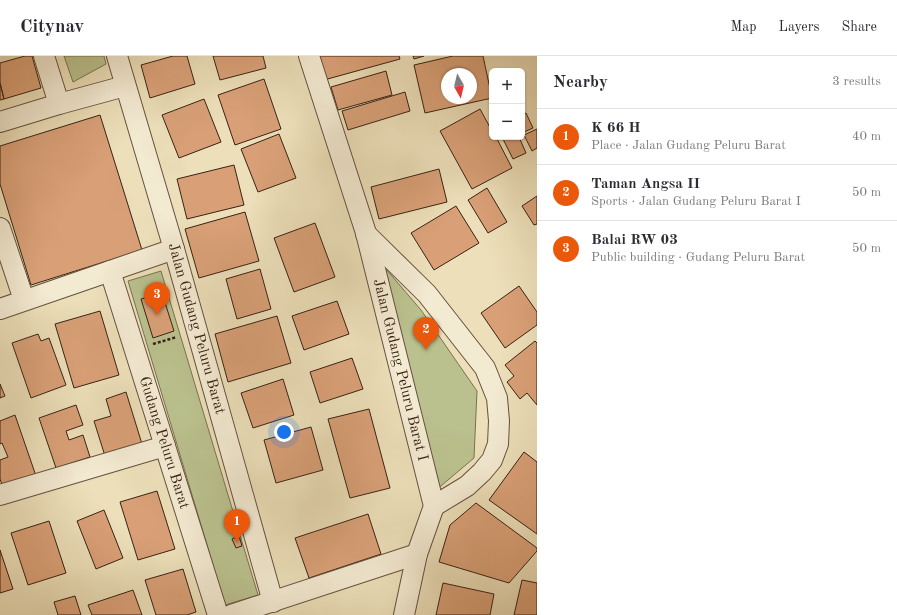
<!DOCTYPE html>
<html lang="en">
<head>
<meta charset="utf-8">
<style>
	:root { --surface:#fff; --page:#f7f7f7; --text:#2b2b33; --muted:#7c7c81; --line:#e1e1e2; --accent:#ea580c }
	body { margin:0; font-family:"Old Standard TT",serif; background:var(--page); color:var(--text) }
	.controls { position:absolute; right:12px; top:12px; display:grid; overflow:hidden; border-radius:6px; box-shadow:0 1px 3px #0004 }
	.controls button { width:36px; height:36px; display:grid; place-items:center; padding:0; border:0; border-bottom:1px solid var(--line); background:var(--surface); color:var(--text); font:20px sans-serif }
	.compass { position:absolute; left:441px; top:12px; width:36px; height:36px; border-radius:50%; background:var(--surface); box-shadow:0 1px 3px #0004; rotate:172deg }
	.you { position:absolute; left:284px; top:376px; width:14px; height:14px; margin:-10px; border:3px solid #fff; border-radius:50%; background:#1a73e8; box-shadow:0 0 0 6px #1a73e833 }
	.badge { display:grid; place-items:center; width:26px; height:26px; border-radius:50%; background:var(--accent); color:#fff; font-size:13px; font-weight:700 }
	.pin { position:absolute; translate:-50% -33px; filter:drop-shadow(0 1px 2px #0008) }
	.pin::after { content:''; position:absolute; top:21px; width:14px; height:12px; background:inherit; clip-path:polygon(0 0,100% 0,50% 100%) }
	.list { margin:0; padding:0; list-style:none }
	h2 { display:flex; justify-content:space-between; align-items:center; height:52px; margin:0; padding:0 16px; font-size:17px }
	h2 small { font-size:13px; font-weight:400; color:var(--muted) }
	.list li { display:grid; grid-template-columns:26px 1fr auto; gap:12px; align-items:center; box-sizing:border-box; height:56px; padding:0 16px; border-top:1px solid var(--line) }
	.list b { display:block; font-size:15px; white-space:nowrap }
	.list p { margin:0; font-size:13px; white-space:nowrap; color:var(--muted) }
	.list em { font-size:13px; font-style:normal; color:var(--muted) }
	.map { position:relative; flex:none; width:537px; height:559px; overflow:hidden }
	header { display:flex; align-items:center; gap:24px; box-sizing:border-box; height:56px; padding:0 20px; background:var(--surface); border-bottom:1px solid var(--line) }
	header strong { font-size:19px }
	nav { display:flex; gap:22px; margin-inline-start:auto; font-size:14px }
	main { display:flex }
	aside { flex:1; background:var(--surface) }
	.map>svg:first-child { display:block }
</style>
</head>
<body>
<header>
<strong>Citynav</strong>
<nav><a>Map</a><a>Layers</a><a>Share</a></nav>
</header>
<main>
<div class="map">
<svg width="537" height="559" viewBox="0 0 537 559">
	<rect width="100%" height="100%" fill="#ecdfb9"/>
	<filter id="stains"><feTurbulence type="fractalNoise" baseFrequency=".005" numOctaves="4"/><feColorMatrix values="0 0 0 0 .2 0 0 0 0 .09 0 0 0 0 .02 0 0 0 .5 -.17"/></filter>
	<radialGradient id="worn" r=".72"><stop offset=".6" stop-color="#630" stop-opacity="0"/><stop offset="1" stop-color="#630" stop-opacity=".3"/></radialGradient>
	<!-- green -->
	<path fill="#bac18e" stroke="#797252" d="M64 0H104L106 8 73 26Z
		M385 212 421 254 477 335 474 402 435 435Z
		M161 215 258 539 225 549 128 225Z"/>
	<!-- building -->
	<path fill="#d9a077" stroke="#382215" fill-rule="evenodd" d="M25 0H32L41 32 4 43 0 27V7Z
		M173 0H187L195 28 150 42 141 9Z
		M213 0H263L266 12 220 24Z
		M317 0H399L400 3 324 24Z
		M413 0H424L414 3Z
		M453 0H483L492 42 425 57 414 9ZM447 18H471V42H447Z
		M386 15 392 39 338 54 331 31Z
		M264 23 281 73 235 89 218 39Z
		M0 27 4 43 0 44Z
		M405 36 410 55 348 74 342 55Z
		M204 43 221 86 179 102 162 59Z
		M480 53 492 75V81H496L512 112 472 133 440 75Z
		M526 57 533 72 522 77V59Z
		M100 59 142 194 31 229 0 128V90Z
		M537 73V92L532 95 524 79Z
		M279 78 296 122 258 136 241 93Z
		M502 81H519L526 97 513 103Z
		M234 109 244 149 187 163 177 123Z
		M439 113 447 146 379 163 371 131Z
		M487 132 507 166 488 177 468 144Z
		M537 140V168L534 169 522 150Z
		M456 150 479 187 434 214 411 177Z
		M245 156 259 205 199 222 185 173Z
		M315 167 335 221 294 236 274 182Z
		M260 213 271 253 237 263 226 223Z
		M519 230 537 256V269L505 292 481 257Z
		M162 237 174 275 153 282 141 243Z
		M337 245 349 278 304 294 292 260Z
		M100 255 119 319 74 332 55 268Z
		M277 260 291 307 228 326 215 278Z
		M38 278 41 285 49 282 66 329 31 342 12 287Z
		M535 285 537 287V349L527 337 520 343 507 326 514 320 505 309Z
		M352 302 363 333 320 347 310 316Z
		M283 323 294 359 253 372 241 337Z
		M0 328 5 340 0 342Z
		M126 336 142 388 105 400 94 365 111 360 106 343Z
		M76 349 83 369 66 375 69 384 83 379 90 401 56 412 39 362Z
		M369 353 390 432 350 442 328 363Z
		M15 359 36 420 3 431 0 423V404L8 401 2 387 0 388V365Z
		M311 371 323 414 276 427 264 384Z
		M524 396 537 406V478L489 444Z
		M157 435 175 493 138 504 120 446Z
		M476 447 537 492V495L509 527 439 506 450 469Z
		M104 454 123 502 96 513 77 465Z
		M368 458 381 498 309 522 295 482Z
		M49 465 66 517 28 529 11 477Z
		M239 480 242 490 236 492 232 483Z
		M0 494 13 533 0 537Z
		M183 513 196 556 187 559H156L145 524Z
		M522 524 537 527V559H514Z
		M443 527 494 538 490 559H436Z
		M133 534 142 559H92L88 549Z
		M75 540 81 559H58L54 546Z"/>
	<g fill="none" stroke-linecap="round" stroke-linejoin="round">
		<!-- minor casing -->
		<g stroke="#65513e" stroke-width="22">
			<g id="minor">
				<path d="M44 0 59 48"/>
				<path id="s1" d="M117 0 174 193 273 546"/>
				<path id="s2" d="M309 0 366 177 434 450 417 498 404 559"/>
				<path d="M0 66 59 48 125 30"/>
				<path d="M0 172 24 244"/>
				<path d="M366 178 427 238 485 312 497 342 499 365 498 388 492 404 482 416 467 430 434 450"/>
				<path id="s3" d="M110 215 218 559"/>
				<path d="M0 253 174 193"/>
				<path d="M0 439 165 390"/>
				<path d="M231 559 417 498"/>
			</g>
		</g>
		<!-- path -->
		<path stroke="#382215" stroke-width="2.5" stroke-dasharray="3 2" stroke-linecap="butt" d="M153 288 177 281"/>
		<!-- minor -->
		<use href="#minor" stroke="#f3ead2" stroke-width="20"/>
	</g>
	<g text-anchor="middle" dominant-baseline="central" stroke-width="3" stroke-linejoin="round" paint-order="stroke">
		<!-- street labels -->
		<g font-size="15" fill="#382215" stroke="#f3ead2">
			<text stroke="none"><textPath href="#s1" startOffset="284">Jalan Gudang Peluru Barat</textPath></text>
			<text stroke="none"><textPath href="#s2" startOffset="327">Jalan Gudang Peluru Barat I</textPath></text>
			<text stroke="none"><textPath href="#s3" startOffset="180">Gudang Peluru Barat</textPath></text>
		</g>
	</g>
	<rect width="100%" height="100%" filter="url(#stains)"/>
	<rect width="100%" height="100%" fill="url(#worn)"/>
</svg>
<div class="controls">
<button>+</button>
<button>−</button>
</div>
<svg class="compass" viewBox="-18 -18 36 36"><path d="M0-13l5 13h-10z" fill="#e53935"/><path d="M0 13l5-13h-10z" fill="#7c7c81"/></svg>
<div class="you"></div>
<div class="pin badge" style="left:237px;top:486px">1</div>
<div class="pin badge" style="left:426px;top:294px">2</div>
<div class="pin badge" style="left:157px;top:259px">3</div>
</div>
<aside>
<h2>Nearby<small>3 results</small></h2>
<ul class="list">
<li><span class="badge">1</span><div><b>K 66 H</b><p>Place · Jalan Gudang Peluru Barat</p></div><em>40 m</em></li>
<li><span class="badge">2</span><div><b>Taman Angsa II</b><p>Sports · Jalan Gudang Peluru Barat I</p></div><em>50 m</em></li>
<li><span class="badge">3</span><div><b>Balai RW 03</b><p>Public building · Gudang Peluru Barat</p></div><em>50 m</em></li>
</ul>
</aside>
</main>
</body>
</html>
